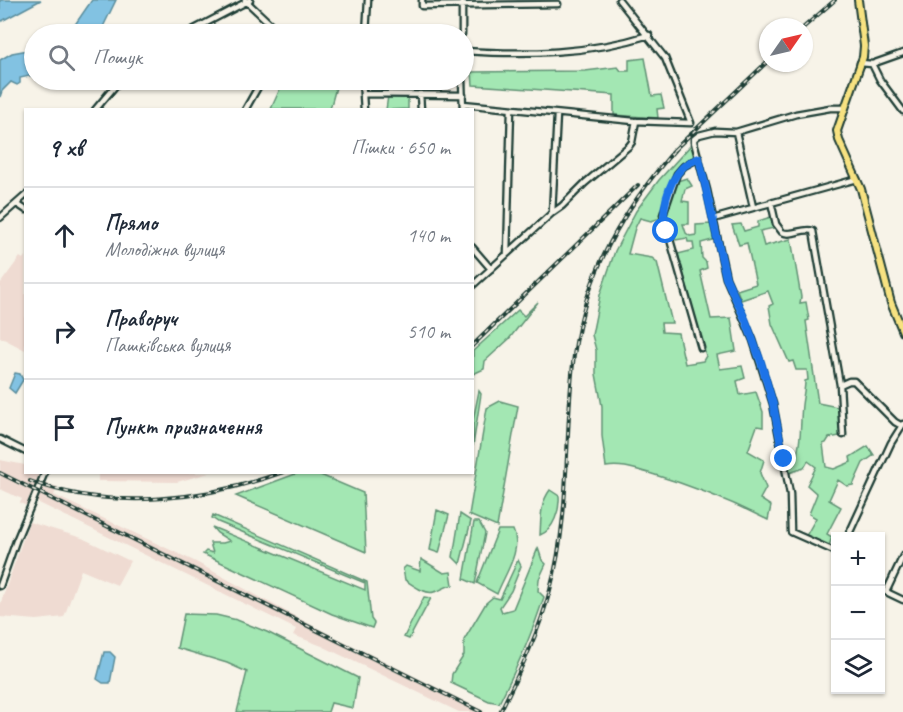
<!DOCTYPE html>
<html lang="uk">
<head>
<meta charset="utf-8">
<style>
	:root { --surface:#fff; --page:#f2f2f3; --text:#1f2937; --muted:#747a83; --line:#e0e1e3 }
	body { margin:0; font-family:Caveat,sans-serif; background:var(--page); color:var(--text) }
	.controls { position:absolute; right:18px; bottom:18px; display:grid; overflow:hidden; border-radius:0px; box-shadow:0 2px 4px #0004 }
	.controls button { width:54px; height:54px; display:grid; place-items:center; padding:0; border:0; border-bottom:2px solid var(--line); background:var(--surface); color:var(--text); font:30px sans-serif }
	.compass { position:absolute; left:759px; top:18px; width:54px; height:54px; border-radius:50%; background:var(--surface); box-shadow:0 2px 4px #0004; rotate:56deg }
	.stop { position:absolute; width:18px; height:18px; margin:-14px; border:4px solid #1a73e8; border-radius:50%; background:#fff }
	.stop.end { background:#1a73e8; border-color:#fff; box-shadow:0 2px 6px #0008 }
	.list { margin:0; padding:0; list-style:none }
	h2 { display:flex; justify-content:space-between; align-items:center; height:78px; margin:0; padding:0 24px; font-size:26px }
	h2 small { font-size:20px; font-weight:400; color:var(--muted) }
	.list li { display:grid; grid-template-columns:39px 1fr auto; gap:18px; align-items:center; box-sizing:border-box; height:96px; padding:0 24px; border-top:2px solid var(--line) }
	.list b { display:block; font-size:22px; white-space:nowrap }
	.list p { margin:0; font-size:20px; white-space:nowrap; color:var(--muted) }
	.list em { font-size:20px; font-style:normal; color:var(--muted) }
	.icon { flex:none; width:33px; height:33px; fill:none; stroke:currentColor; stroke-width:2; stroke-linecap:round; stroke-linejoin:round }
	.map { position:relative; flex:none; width:903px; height:712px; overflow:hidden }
	.search { position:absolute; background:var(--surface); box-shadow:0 2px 4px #0004; left:24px; top:24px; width:450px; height:66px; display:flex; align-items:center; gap:15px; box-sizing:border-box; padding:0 21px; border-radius:33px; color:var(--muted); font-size:22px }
	.panel { position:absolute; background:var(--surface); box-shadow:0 2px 4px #0004; left:24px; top:108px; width:450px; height:366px; border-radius:0px }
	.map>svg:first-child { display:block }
</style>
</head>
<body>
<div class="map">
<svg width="903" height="712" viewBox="0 0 903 712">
	<rect width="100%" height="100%" fill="#f7f3e8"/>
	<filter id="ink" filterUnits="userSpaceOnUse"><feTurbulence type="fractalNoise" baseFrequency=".0167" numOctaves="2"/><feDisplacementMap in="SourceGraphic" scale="12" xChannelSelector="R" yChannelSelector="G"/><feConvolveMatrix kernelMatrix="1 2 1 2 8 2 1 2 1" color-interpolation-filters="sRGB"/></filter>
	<g filter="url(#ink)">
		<!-- built -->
		<path fill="#efdbd2" d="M25 256V350L0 337V284L20 257 23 259Z
			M0 460 25 465 26 472 40 473 37 481 58 487 54 495 196 562 309 624 486 712H459L322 646 293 635 296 629 35 501 31 508 20 503 22 499 0 489Z
			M98 473V472L209 473 177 482 98 481Z
			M29 522 82 538 130 561 117 585 81 570 64 617 37 620 0 617V605Z"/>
		<!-- green -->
		<path fill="#a3e7b3" stroke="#619274" stroke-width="1.5" d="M645 58 652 96 661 95 664 108 657 109 658 118 614 115V95L473 85 472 72 585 71 618 67 621 71H629V60Z
			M284 80H338L330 109H271Z
			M388 96H408V109L386 110Z
			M691 145C694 149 695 149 694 154 693 161 681 165 677 171 668 185 663 202 661 218L651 221 640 218 635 228 628 254 652 258 657 262 672 323H661L662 332 678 333 685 364 703 361 706 356 678 254 694 250 693 242H688L687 238 676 240 665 217 667 206 677 181 687 178 692 186 685 189 682 201 689 202V224H683L686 233 690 236 696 235V225L711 224 716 239 701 243 702 258 706 262 707 268 700 271 711 319 731 318 736 351 717 355 720 369 742 366 745 378 737 381 740 395 756 392 763 412V427L757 426 748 451 764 460 760 473 766 488 760 499 771 506 768 520C730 501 693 486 652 474 637 470 622 464 606 467L602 436V406L596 374V350L592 335 600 295 615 251 636 211 659 180Z
			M771 217 774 228 760 231 764 246 791 239 801 297 800 303 806 302 809 320 806 321 818 403 838 407 840 436 829 438 826 443 823 444 826 467 834 469 851 462 850 457 868 446 874 455 863 463 853 485 847 486 838 480 829 500 841 507 827 534 832 537 829 546 806 536 816 518 809 514 817 494 807 485 816 467 808 461 804 468 789 473 785 454 796 458C802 440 800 424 802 405 803 396 805 389 805 381L808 380 807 370H796L793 361 789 362 772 324 769 306 773 304 768 291 741 300 737 290 756 284 747 243 739 245 732 225 741 224 744 231 758 227V221Z
			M538 302 509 339 485 361 484 369 473 374V351L518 310 524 316Z
			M479 391 481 394 473 446V420Z
			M500 401 518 406 497 527 469 515 487 408Z
			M298 473H316L363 493 366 552 236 496Z
			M550 490 559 496C560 509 554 530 540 535 541 519 540 503 550 490Z
			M437 510 449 515 439 553 430 550Z
			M460 514 471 521 460 564 453 557Z
			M213 515 367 582 371 619 374 623 372 628 332 614 203 554 206 551 213 553 210 543H223L230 541 217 533 212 527 365 590V583L218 522 212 518Z
			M474 522H479L485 533 475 584 464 579Z
			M498 530H513C523 550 504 575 497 594L477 583Z
			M538 548 542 560 546 564 539 579 538 591 544 597C532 634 517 668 499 703L489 701 451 683 452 674 464 655V640L486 603 493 597 500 599 518 560 521 566 511 591 500 607 502 612 513 609Z
			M421 559 444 573 451 572 453 585C444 586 441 591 434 592 425 595 412 584 405 580L403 569 406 566 420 571Z
			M424 597 431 598 409 639 404 637Z
			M184 614 216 615 237 620 267 632 358 678 353 708 331 703 328 712H237L247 672 227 663 177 648Z"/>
		<!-- water -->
		<path fill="#82c2e2" stroke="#5a8d9c" stroke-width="1.5" d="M0 0H41L0 22Z
			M92 0H116L100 33 65 34 72 29Z
			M34 49V75L20 78V83L17 85 11 82 2 91 0 97V60L12 53Z
			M15 373 20 374 23 380 15 393 9 388Z
			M104 652H110L115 657 110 683H103L97 679Z"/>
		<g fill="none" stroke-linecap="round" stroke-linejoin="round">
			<!-- minor casing -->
			<g stroke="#1f3d34" stroke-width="9">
				<path id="minor" d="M245 0 281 34
					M422 0V6L558 4
					M185 34 250 0
					M366 34 368 0
					M462 34V0
					M464 51C526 55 589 54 649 35
					M860 63 872 64 903 53
					M872 64 880 80 903 111
					M362 80 364 110
					M462 80 463 110
					M363 94 463 95
					M420 94 421 110
					M463 104 634 121 691 123 665 58 619 0
					M95 110 120 80
					M245 110 262 80
					M736 132 753 207
					M699 158 684 166 677 174 663 215 701 348
					M771 202 776 224 782 232C793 237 803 227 813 231L840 385
					M17 204 26 210
					M552 213 557 114
					M0 218 26 195
					M713 219 857 179
					M472 247 491 269
					M507 254 511 109
					M472 286 552 213 562 206 585 183 629 146 632 142 636 121
					M843 435 840 385 849 381H854L895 422 902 426
					M0 439 26 452
					M848 536 891 443 903 424
					M836 552 791 532 790 494 773 404 753 340 726 278 707 190 694 142V139L699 135 715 131 736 132 796 114 830 108H845
					M0 586 16 541 45 472
					M880 589 903 600
					M886 592 903 556"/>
			</g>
			<!-- major casing -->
			<g stroke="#1f3d34" stroke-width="10">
				<path id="major" d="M858 0 864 46 863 57 837 131 839 140 861 189 891 303 903 332"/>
			</g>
			<!-- minor -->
			<use href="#minor" stroke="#f7f3e8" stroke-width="4.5"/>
			<!-- major -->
			<use href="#major" stroke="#f7e281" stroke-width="6"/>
			<!-- rail casing -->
			<g stroke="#1f3d34" stroke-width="4">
				<path id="rail" d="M804 27 835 0
					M673 151 768 61
					M472 346 638 185
					M0 473 481 712
					M30 481C110 511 203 501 283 472
					M500 712C519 673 539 633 550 590 571 513 564 433 574 355 586 271 624 208 678 146"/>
			</g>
			<!-- rail -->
			<use href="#rail" stroke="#f7f3e8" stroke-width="1.5" stroke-dasharray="4.5" stroke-linecap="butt"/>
		</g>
	</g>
	<g fill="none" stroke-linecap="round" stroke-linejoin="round" filter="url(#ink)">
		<!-- route -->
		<path stroke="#1a73e8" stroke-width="8" d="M666 231C660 213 668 182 682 168 687 163 693 161 699 158L726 278 746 321 761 362 773 404 784 459"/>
	</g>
</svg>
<div class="controls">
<button>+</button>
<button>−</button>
<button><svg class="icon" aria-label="layers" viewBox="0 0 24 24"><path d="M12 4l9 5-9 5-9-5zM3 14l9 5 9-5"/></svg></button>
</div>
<svg class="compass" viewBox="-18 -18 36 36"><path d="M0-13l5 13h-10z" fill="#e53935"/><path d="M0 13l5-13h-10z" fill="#747a83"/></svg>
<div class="stop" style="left:666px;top:231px"></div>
<div class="stop end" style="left:784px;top:459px"></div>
<div class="search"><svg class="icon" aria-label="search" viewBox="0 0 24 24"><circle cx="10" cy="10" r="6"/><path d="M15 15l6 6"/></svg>Пошук</div>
<section class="panel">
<h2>9 хв<small>Пішки · 650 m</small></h2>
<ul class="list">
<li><svg class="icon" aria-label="ahead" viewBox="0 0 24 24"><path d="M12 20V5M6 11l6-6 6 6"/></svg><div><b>Прямо</b><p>Молодіжна вулиця</p></div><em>140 m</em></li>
<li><svg class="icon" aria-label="right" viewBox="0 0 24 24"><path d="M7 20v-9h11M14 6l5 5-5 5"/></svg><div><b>Праворуч</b><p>Пашківська вулиця</p></div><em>510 m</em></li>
<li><svg class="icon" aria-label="arrive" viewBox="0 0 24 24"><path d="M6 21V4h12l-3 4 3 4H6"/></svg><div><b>Пункт призначення</b></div></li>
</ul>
</section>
</div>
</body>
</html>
